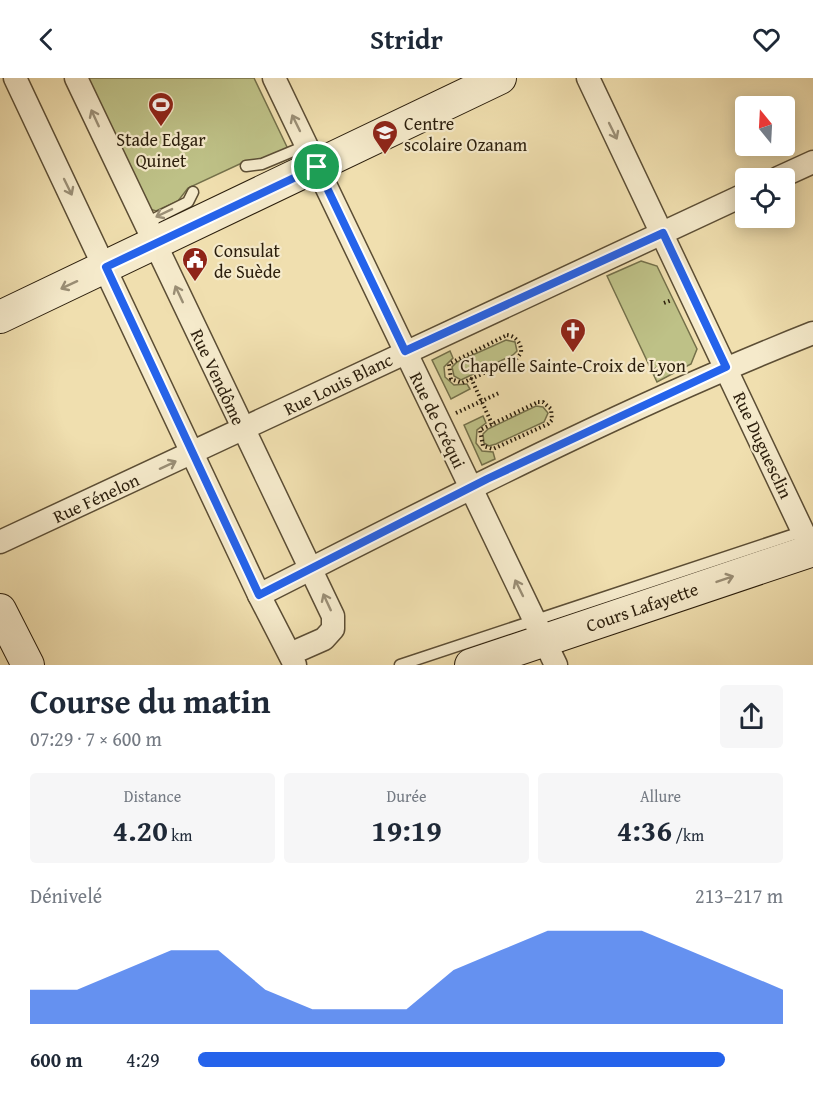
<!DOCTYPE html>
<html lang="fr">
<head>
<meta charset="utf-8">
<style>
	body { margin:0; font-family:"Gentium Book Plus",serif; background:#f6f6f7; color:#1f2937; height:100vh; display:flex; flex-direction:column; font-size:22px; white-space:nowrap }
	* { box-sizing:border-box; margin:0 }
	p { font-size:20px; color:#747a83 }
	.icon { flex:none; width:33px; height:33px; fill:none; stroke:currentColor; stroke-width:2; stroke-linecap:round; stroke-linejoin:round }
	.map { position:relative; height:587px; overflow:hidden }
	.sheet { display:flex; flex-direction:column; background:#fff; flex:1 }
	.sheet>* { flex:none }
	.needle { width:39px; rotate:342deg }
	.buttons { position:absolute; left:735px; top:18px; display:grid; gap:12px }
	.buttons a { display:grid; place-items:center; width:60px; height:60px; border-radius:6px; background:#fff; box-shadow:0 3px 15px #0003; font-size:30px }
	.pin { position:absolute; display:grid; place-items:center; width:51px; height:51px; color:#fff; margin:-26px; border:3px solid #fff; border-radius:50%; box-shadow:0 2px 6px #0007 }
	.round { display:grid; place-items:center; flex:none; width:63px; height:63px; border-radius:6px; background:#f6f6f7 }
	.overview { display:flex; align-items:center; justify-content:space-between; height:102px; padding:0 30px }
	h1 { font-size:33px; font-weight:600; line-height:45px }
	.stats { display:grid; grid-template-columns:repeat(3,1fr); gap:9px; height:102px; padding:6px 30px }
	.stats div { display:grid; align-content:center; border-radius:6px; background:#f6f6f7; text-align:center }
	.stats b { font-size:30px; font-weight:600 }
	.stats small { font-size:16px; font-weight:400 }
	.stats p { font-size:16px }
	.chart { height:168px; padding:12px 30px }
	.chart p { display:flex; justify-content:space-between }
	.chart svg { width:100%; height:108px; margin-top:6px; fill:#2563eb; opacity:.7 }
	ul { padding:0 30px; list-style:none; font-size:20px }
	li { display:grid; grid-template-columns:96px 72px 1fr; align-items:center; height:45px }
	li i { height:15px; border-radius:8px; background:#2563eb }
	header { display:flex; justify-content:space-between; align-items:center; height:78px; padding:0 30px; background:#fff; font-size:27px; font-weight:600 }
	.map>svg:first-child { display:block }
</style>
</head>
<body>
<header><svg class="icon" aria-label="back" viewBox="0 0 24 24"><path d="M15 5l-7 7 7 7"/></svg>Stridr<svg class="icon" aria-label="heart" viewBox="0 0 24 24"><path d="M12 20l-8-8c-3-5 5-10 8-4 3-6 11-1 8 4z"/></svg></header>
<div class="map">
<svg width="813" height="587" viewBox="0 0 813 587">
	<rect width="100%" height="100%" fill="#f0dfaf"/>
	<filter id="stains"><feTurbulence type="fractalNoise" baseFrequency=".00333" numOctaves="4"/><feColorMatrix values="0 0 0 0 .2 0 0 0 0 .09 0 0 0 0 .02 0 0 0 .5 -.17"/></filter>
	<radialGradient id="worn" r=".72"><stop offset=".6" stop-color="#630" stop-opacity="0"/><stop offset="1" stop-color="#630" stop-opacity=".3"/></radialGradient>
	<!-- green -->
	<g fill="#bec187" stroke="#74704a" stroke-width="1.5">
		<path d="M88 0H254L288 71 252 84H244L188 110 178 123 156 133 150 131Z"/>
		<path d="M641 183 657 188 697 271 691 286 657 304 607 198Z"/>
		<path d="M506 262 515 264 517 273 513 277 465 300 461 302 454 298 452 289 457 284Z"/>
		<path d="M450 273 453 280 444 289 445 299 454 307 467 306 470 311 451 321 432 282Z"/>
		<path d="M536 328 543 329 548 335 544 344 496 366 489 368 484 365 483 356 488 351Z"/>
		<path d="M483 338 486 345 477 352 476 365 482 373 493 374 495 381 482 387 464 347Z"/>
	</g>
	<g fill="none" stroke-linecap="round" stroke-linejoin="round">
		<defs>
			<g id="lane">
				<path d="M246 88 262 86 298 71 306 79"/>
				<path d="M153 151 154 141 188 124 193 114"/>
				<path d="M400 587 804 453"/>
			</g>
			<g id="street">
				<path d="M15 0 259 517 295 587"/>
				<path d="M76 0 333 538V551L324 561 290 576"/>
				<path d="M274 0 556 587"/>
				<path d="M588 0 813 475"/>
				<path d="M778 100 813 84"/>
				<path d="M0 464 746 116"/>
				<path d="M259 517C441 425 623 330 813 255"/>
			</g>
			<g id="secondary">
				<path d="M0 239 500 0"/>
				<path d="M0 532 28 587"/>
				<path d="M471 587 813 472"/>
			</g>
		</defs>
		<!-- lane casing -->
		<use href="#lane" stroke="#5c4e35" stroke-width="13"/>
		<!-- street casing -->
		<use href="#street" stroke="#5c4e35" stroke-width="25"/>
		<!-- secondary casing -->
		<use href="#secondary" stroke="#2b1e0c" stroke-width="34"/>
		<!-- path -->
		<g stroke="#2b1e0c" stroke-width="4" stroke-dasharray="1.5 3" stroke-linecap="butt">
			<path d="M664 225 672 222"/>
			<path d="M507 257C516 258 522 266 521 275L517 280 462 305 451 301 449 286Z"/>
			<path d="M650 282 658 299"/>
			<path d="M471 300 492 346"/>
			<path d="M538 324H543L551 331 552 342 548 346 493 371 483 368 480 352Z"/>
			<path d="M456 335 499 315"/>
		</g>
		<!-- lane -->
		<use href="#lane" stroke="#f5eacb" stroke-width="10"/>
		<!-- street -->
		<use href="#street" stroke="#f5eacb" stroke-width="22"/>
		<!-- secondary -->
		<use href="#secondary" stroke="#f5eacb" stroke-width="32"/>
	</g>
	<!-- one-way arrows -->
	<defs><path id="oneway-shaft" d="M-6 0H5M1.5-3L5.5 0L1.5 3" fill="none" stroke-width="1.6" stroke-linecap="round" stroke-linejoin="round" transform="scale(1.5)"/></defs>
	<g stroke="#9a8e75">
		<use href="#oneway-shaft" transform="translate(95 40) rotate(-115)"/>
		<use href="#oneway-shaft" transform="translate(296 45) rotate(-116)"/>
		<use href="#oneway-shaft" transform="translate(613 53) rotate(64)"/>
		<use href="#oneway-shaft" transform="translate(68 109) rotate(64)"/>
		<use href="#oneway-shaft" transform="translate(164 135) rotate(154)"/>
		<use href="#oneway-shaft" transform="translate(69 207) rotate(155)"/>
		<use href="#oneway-shaft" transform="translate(179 216) rotate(-115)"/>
		<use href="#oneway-shaft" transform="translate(168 387) rotate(-25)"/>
		<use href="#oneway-shaft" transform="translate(725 501) rotate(-19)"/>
		<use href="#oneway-shaft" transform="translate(519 510) rotate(-116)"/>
		<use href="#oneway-shaft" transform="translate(327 524) rotate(-115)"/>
	</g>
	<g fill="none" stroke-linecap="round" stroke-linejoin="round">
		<defs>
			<path id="route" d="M317 89 405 273 663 155 726 289 487 401 259 517 106 189Z"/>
		</defs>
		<!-- route casing -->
		<use href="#route" stroke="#fff" stroke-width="12"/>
		<!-- route -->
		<use href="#route" stroke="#2563eb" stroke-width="8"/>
	</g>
	<!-- icons -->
	<defs>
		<symbol id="stadium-pin" viewBox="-11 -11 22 30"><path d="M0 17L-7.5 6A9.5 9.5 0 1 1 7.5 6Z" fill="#8f2418" stroke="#f5eacb"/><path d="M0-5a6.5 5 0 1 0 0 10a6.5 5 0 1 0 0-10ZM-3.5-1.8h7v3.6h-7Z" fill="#fff"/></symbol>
		<symbol id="school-pin" viewBox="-11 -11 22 30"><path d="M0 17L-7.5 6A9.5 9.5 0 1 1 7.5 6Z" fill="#8f2418" stroke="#f5eacb"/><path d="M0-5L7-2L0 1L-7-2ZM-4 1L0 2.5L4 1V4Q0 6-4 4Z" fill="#fff"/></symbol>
		<symbol id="civic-pin" viewBox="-11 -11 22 30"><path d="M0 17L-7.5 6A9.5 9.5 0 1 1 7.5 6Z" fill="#8f2418" stroke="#f5eacb"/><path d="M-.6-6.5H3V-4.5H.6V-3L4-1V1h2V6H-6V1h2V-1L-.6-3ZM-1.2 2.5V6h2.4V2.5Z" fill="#fff"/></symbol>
		<symbol id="church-pin" viewBox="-11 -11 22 30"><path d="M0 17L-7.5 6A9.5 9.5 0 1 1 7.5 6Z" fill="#8f2418" stroke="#f5eacb"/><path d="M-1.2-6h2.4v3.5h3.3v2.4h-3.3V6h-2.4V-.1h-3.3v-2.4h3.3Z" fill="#fff"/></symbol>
	</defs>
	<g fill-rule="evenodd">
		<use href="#stadium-pin" x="146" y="12" width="30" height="40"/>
		<use href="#school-pin" x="370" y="40" width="30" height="40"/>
		<use href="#civic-pin" x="180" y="167" width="30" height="40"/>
		<use href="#church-pin" x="558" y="238" width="30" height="40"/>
	</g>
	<g text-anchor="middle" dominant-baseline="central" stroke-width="4.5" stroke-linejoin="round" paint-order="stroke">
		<!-- poi labels -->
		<g font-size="18" fill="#2b1e0c" stroke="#f5eacb" text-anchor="start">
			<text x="404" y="45">Centre<tspan x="404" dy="21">scolaire Ozanam</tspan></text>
			<text x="161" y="61" text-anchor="middle">Stade Edgar<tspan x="161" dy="21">Quinet</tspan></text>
			<text x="214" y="172">Consulat<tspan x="214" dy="21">de Suède</tspan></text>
			<text x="573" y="287" text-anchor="middle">Chapelle Sainte-Croix de Lyon</text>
		</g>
		<!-- street labels -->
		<g font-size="18" fill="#2b1e0c" stroke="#f5eacb">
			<text transform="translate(218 299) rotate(65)">Rue Vendôme</text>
			<text transform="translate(338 306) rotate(-26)">Rue Louis Blanc</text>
			<text transform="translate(438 342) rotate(64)">Rue de Créqui</text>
			<text transform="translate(763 367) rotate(65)">Rue Duguesclin</text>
			<text transform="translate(96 420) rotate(-25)">Rue Fénelon</text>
			<text transform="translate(642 529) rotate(-19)">Cours Lafayette</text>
		</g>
	</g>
	<rect width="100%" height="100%" filter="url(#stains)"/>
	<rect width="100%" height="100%" fill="url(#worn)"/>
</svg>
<div class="buttons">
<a><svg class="needle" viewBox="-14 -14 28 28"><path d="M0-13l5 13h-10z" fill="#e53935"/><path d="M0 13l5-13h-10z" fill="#747a83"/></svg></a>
<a><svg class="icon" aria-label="locate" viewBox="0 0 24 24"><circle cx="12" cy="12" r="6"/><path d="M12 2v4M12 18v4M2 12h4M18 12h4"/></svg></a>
</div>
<div class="pin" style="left:317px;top:89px;background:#1e9e55"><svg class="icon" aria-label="arrive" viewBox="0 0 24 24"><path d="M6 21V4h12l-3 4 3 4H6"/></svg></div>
</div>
<section class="sheet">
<div class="overview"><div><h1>Course du matin</h1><p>07:29 · 7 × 600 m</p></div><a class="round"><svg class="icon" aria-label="share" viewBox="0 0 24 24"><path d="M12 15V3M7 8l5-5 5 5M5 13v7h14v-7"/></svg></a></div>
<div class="stats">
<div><p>Distance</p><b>4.20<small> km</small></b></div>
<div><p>Durée</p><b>19:19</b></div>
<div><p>Allure</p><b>4:36<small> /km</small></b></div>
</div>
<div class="chart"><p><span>Dénivelé</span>213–217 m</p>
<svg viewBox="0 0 160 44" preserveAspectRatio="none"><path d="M0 44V30L10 30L20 22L30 14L40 14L50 30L60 38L70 38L80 38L90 22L100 14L110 6L120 6L130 6L140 14L150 22L160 30V44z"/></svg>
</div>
<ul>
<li><b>600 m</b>4:29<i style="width:90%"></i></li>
</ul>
</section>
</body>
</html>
